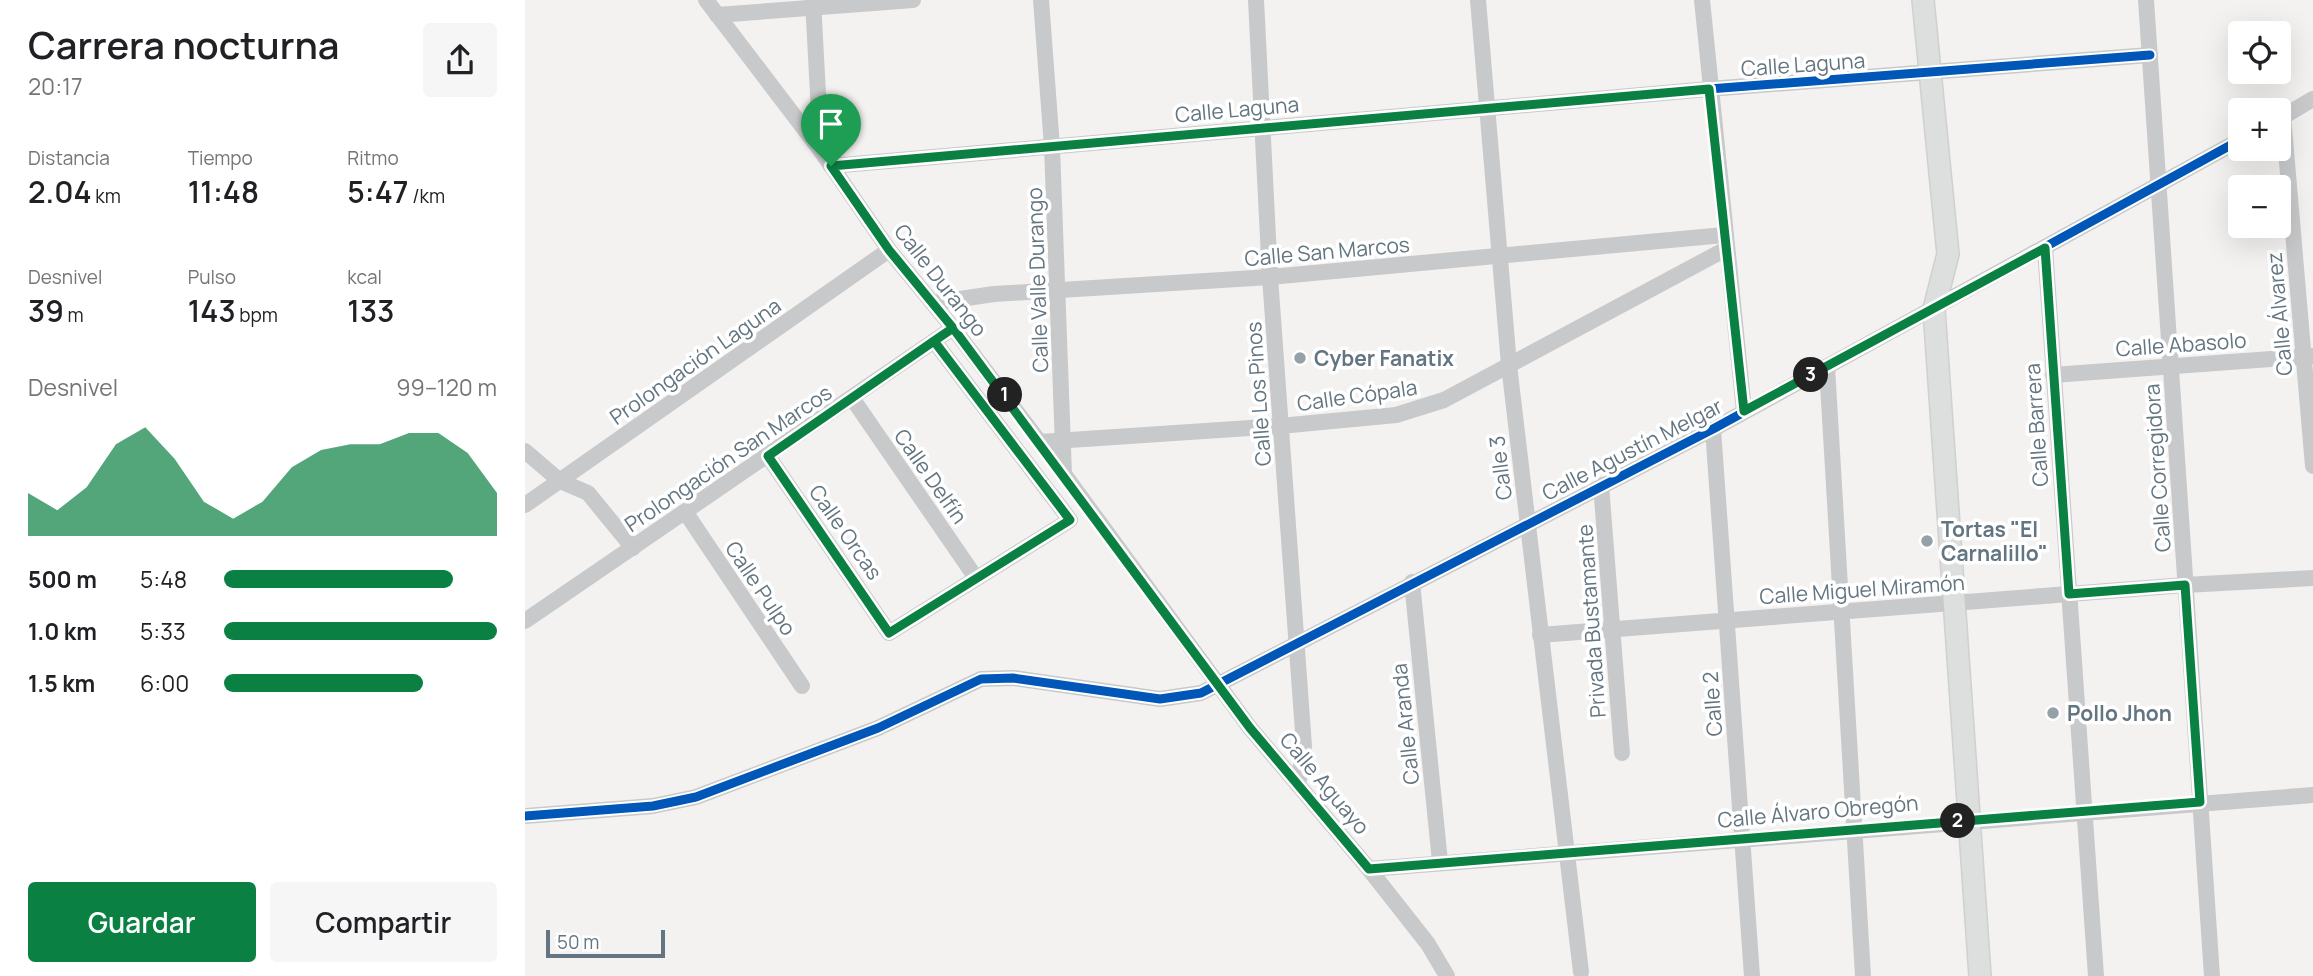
<!DOCTYPE html>
<html lang="es">
<head>
<meta charset="utf-8">
<style>
	body { margin:0; font-family:Manrope,sans-serif; background:#f6f6f6; color:#202124; height:100vh; display:flex; flex-direction:column; font-size:26px; white-space:nowrap }
	* { box-sizing:border-box; margin:0 }
	p { font-size:23px; color:#757577 }
	.icon { flex:none; width:38px; height:38px; fill:none; stroke:currentColor; stroke-width:2; stroke-linecap:round; stroke-linejoin:round }
	.map { position:relative; flex:1; overflow:hidden }
	.panel { display:flex; flex-direction:column; background:#fff; width:525px }
	.panel>* { flex:none }
	.fabs { position:absolute; left:1703px; top:21px; display:grid; gap:14px }
	.fabs a { display:grid; place-items:center; width:63px; height:63px; border-radius:7px; background:#fff; box-shadow:0 7px 28px #0002; font-size:35px }
	.scale { position:absolute; left:21px; bottom:18px; width:119px; box-sizing:border-box; padding-left:7px; border:4px solid #637580; border-top:0; font-size:19px; line-height:24px; white-space:nowrap; color:#637580; -webkit-text-stroke:5px #fff; paint-order:stroke }
	.pin { position:absolute; display:grid; place-items:center; width:60px; height:60px; color:#fff; margin:-72px -30px; border-radius:50% 50% 50% 0; rotate:-45deg; box-shadow:0 0 7px #0007 }
	.pin .icon { rotate:45deg }
	.km { position:absolute; width:35px; height:35px; margin:-18px; border-radius:50%; background:#222; color:#fff; font-size:19px; line-height:35px; text-align:center }
	.round { display:grid; place-items:center; flex:none; width:74px; height:74px; border-radius:7px; background:#f6f6f6 }
	.headline { display:flex; align-items:center; justify-content:space-between; height:119px; padding:0 28px }
	h1 { font-size:38px; font-weight:600; line-height:52px }
	.stats { display:grid; grid-template-columns:repeat(3,1fr); gap:10px; height:119px; padding:7px 28px }
	.stats div { display:grid; align-content:center }
	.stats b { font-size:30px; font-weight:600 }
	.stats small { font-size:19px; font-weight:400 }
	.stats p { font-size:19px }
	.chart { height:196px; padding:14px 28px }
	.chart p { display:flex; justify-content:space-between }
	.chart svg { width:100%; height:126px; margin-top:7px; fill:#0b8043; opacity:.7 }
	.button { display:flex; gap:14px; margin-top:auto; padding:14px 28px }
	.button a { flex:1; height:80px; border-radius:7px; background:#0b8043; color:#fff; font-size:28px; font-weight:600; line-height:80px; text-align:center }
	.button a+a { background:#f6f6f6; color:#202124 }
	ul { padding:0 28px; list-style:none; font-size:23px }
	li { display:grid; grid-template-columns:112px 84px 1fr; align-items:center; height:52px }
	li i { height:18px; border-radius:9px; background:#0b8043 }
	main { display:flex; flex:1; min-height:0 }
	.map>svg:first-child { display:block }
</style>
</head>
<body>
<main>
<section class="panel">
<div class="headline"><div><h1>Carrera nocturna</h1><p>20:17</p></div><a class="round"><svg class="icon" aria-label="share" viewBox="0 0 24 24"><path d="M12 15V3M7 8l5-5 5 5M5 13v7h14v-7"/></svg></a></div>
<div class="stats">
<div><p>Distancia</p><b>2.04<small> km</small></b></div>
<div><p>Tiempo</p><b>11:48</b></div>
<div><p>Ritmo</p><b>5:47<small> /km</small></b></div>
</div>
<div class="stats">
<div><p>Desnivel</p><b>39<small> m</small></b></div>
<div><p>Pulso</p><b>143<small> bpm</small></b></div>
<div><p>kcal</p><b>133</b></div>
</div>
<div class="chart"><p><span>Desnivel</span>99–120 m</p>
<svg viewBox="0 0 160 44" preserveAspectRatio="none"><path d="M0 44V29L10 35L20 27L30 12L40 6L50 17L60 32L70 38L80 32L90 20L100 14L110 12L120 12L130 8L140 8L150 15L160 29V44z"/></svg>
</div>
<ul>
<li><b>500 m</b>5:48<i style="width:84%"></i></li>
<li><b>1.0 km</b>5:33<i style="width:100%"></i></li>
<li><b>1.5 km</b>6:00<i style="width:73%"></i></li>
</ul>
<div class="button"><a>Guardar</a><a>Compartir</a></div>
</section>
<div class="map">
<svg width="1788" height="976" viewBox="0 0 1788 976">
	<rect width="100%" height="100%" fill="#f3f2f0"/>
	<g fill="none" stroke-linecap="round" stroke-linejoin="round">
		<defs>
			<path id="secondary" d="M1398 0 1423 254 1409 309 1455 976"/>
		</defs>
		<!-- secondary casing -->
		<use href="#secondary" stroke="#cfd0d0" stroke-width="24"/>
		<!-- street -->
		<g stroke="#c8c9ca" stroke-width="16">
			<path d="M181 0 296 151 364 250 428 328 539 474 725 728 844 869 903 944 922 976"/>
			<path d="M288 0 296 151"/>
			<path d="M516 0 527 147 539 474"/>
			<path d="M731 0 745 277 779 746 773 785"/>
			<path d="M953 0 984 365 1056 972"/>
			<path d="M1177 0 1219 411"/>
			<path d="M1621 0 1687 976"/>
			<path d="M192 15 388 0"/>
			<path d="M1758 116 1788 466"/>
			<path d="M1754 119 1788 99"/>
			<path d="M306 166 1184 89 1625 55"/>
			<path d="M1520 248 1571 976"/>
			<path d="M408 303 469 294 745 277 1199 235"/>
			<path d="M1302 367 1338 976"/>
			<path d="M1528 375 1787 356"/>
			<path d="M327 398 451 578"/>
			<path d="M1188 429 1227 976"/>
			<path d="M515 442 755 426 871 415 919 400 1201 249"/>
			<path d="M0 451 35 481 63 493 108 548"/>
			<path d="M243 456 364 633 545 520 409 341"/>
			<path d="M1076 485 1097 753"/>
			<path d="M0 505 364 250"/>
			<path d="M161 513 277 686"/>
			<path d="M887 582 915 862"/>
			<path d="M0 621 428 328"/>
			<path d="M1015 635 1660 585 1788 578"/>
			<path d="M0 816 128 806 171 797 353 728 456 679 488 678 635 699 676 693 1188 429 1715 140"/>
			<path d="M844 869 1788 795"/>
		</g>
		<!-- secondary -->
		<use href="#secondary" stroke="#dddede" stroke-width="21"/>
		<defs>
			<g id="cycleway">
				<path d="M306 166 1184 89 1625 55"/>
				<path d="M0 816 128 806 171 797 353 728 456 679 488 678 635 699 676 693 1188 429 1715 140"/>
			</g>
		</defs>
		<!-- cycleway casing -->
		<use href="#cycleway" stroke="#fff" stroke-width="13"/>
		<!-- cycleway -->
		<use href="#cycleway" stroke="#0057b8" stroke-width="9"/>
	</g>
	<g fill="none" stroke-linecap="round" stroke-linejoin="round">
		<defs>
			<path id="route" d="M306 166 364 250 428 328 409 341 243 456 364 633 545 520 409 341 428 328 725 728 844 869 1675 802 1660 585 1544 594 1520 248 1219 411 1184 89 306 166"/>
		</defs>
		<!-- route casing -->
		<use href="#route" stroke="#fff" stroke-width="14"/>
		<!-- route -->
		<use href="#route" stroke="#0b8043" stroke-width="9"/>
	</g>
	<!-- markers -->
	<g fill="#95a1a7" stroke="#fff" stroke-width="2.5">
		<circle cx="775" cy="358" r="7"/>
		<circle cx="1402" cy="541" r="7"/>
		<circle cx="1528" cy="713" r="7"/>
	</g>
	<g text-anchor="middle" dominant-baseline="central" stroke-width="7" stroke-linejoin="round" paint-order="stroke">
		<!-- street labels -->
		<g font-size="21" fill="#637580" stroke="#fff">
			<text transform="translate(1278 64) rotate(-4)">Calle Laguna</text>
			<text transform="translate(712 109) rotate(-5)">Calle Laguna</text>
			<text transform="translate(802 251) rotate(-5)">Calle San Marcos</text>
			<text transform="translate(416 280) rotate(52)">Calle Durango</text>
			<text transform="translate(512 280) rotate(-92)">Calle Valle Durango</text>
			<text transform="translate(1754 314) rotate(-95)">Calle Álvarez</text>
			<text transform="translate(1656 344) rotate(-4)">Calle Abasolo</text>
			<text transform="translate(170 361) rotate(-35)">Prolongación Laguna</text>
			<text transform="translate(733 394) rotate(-94)">Calle Los Pinos</text>
			<text transform="translate(832 395) rotate(-8)">Calle Cópala</text>
			<text transform="translate(1511 425) rotate(-94)">Calle Barrera</text>
			<text transform="translate(1107 449) rotate(-27)">Calle Agustín Melgar</text>
			<text transform="translate(203 458) rotate(-34)">Prolongación San Marcos</text>
			<text transform="translate(975 468) rotate(-97)">Calle 3</text>
			<text transform="translate(1632 468) rotate(-94)">Calle Corregidora</text>
			<text transform="translate(406 476) rotate(55)">Calle Delfín</text>
			<text transform="translate(321 532) rotate(55)">Calle Orcas</text>
			<text transform="translate(236 588) rotate(56)">Calle Pulpo</text>
			<text transform="translate(1337 589) rotate(-4)">Calle Miguel Miramón</text>
			<text transform="translate(1066 621) rotate(-94)">Privada Bustamante</text>
			<text transform="translate(1187 704) rotate(-94)">Calle 2</text>
			<text transform="translate(880 724) rotate(-96)">Calle Aranda</text>
			<text transform="translate(800 783) rotate(50)">Calle Aguayo</text>
			<text transform="translate(1293 811) rotate(-5)">Calle Álvaro Obregón</text>
		</g>
		<!-- poi labels -->
		<g font-size="21" font-weight="bold" fill="#637580" stroke="#fff" text-anchor="start">
			<text x="789" y="358">Cyber Fanatix</text>
			<text x="1416" y="529">Tortas "El<tspan x="1416" dy="24">Carnalillo"</tspan></text>
			<text x="1542" y="713">Pollo Jhon</text>
		</g>
	</g>
</svg>
<div class="fabs">
<a><svg class="icon" aria-label="locate" viewBox="0 0 24 24"><circle cx="12" cy="12" r="6"/><path d="M12 2v4M12 18v4M2 12h4M18 12h4"/></svg></a>
<a>+</a>
<a>−</a>
</div>
<div class="scale">50 m</div>
<div class="pin" style="left:306px;top:166px;background:#1e9e55"><svg class="icon" aria-label="arrive" viewBox="0 0 24 24"><path d="M6 21V4h12l-3 4 3 4H6"/></svg></div>
<b class="km" style="left:480px;top:395px">1</b>
<b class="km" style="left:1433px;top:821px">2</b>
<b class="km" style="left:1286px;top:375px">3</b>
</div>
</main>
</body>
</html>
